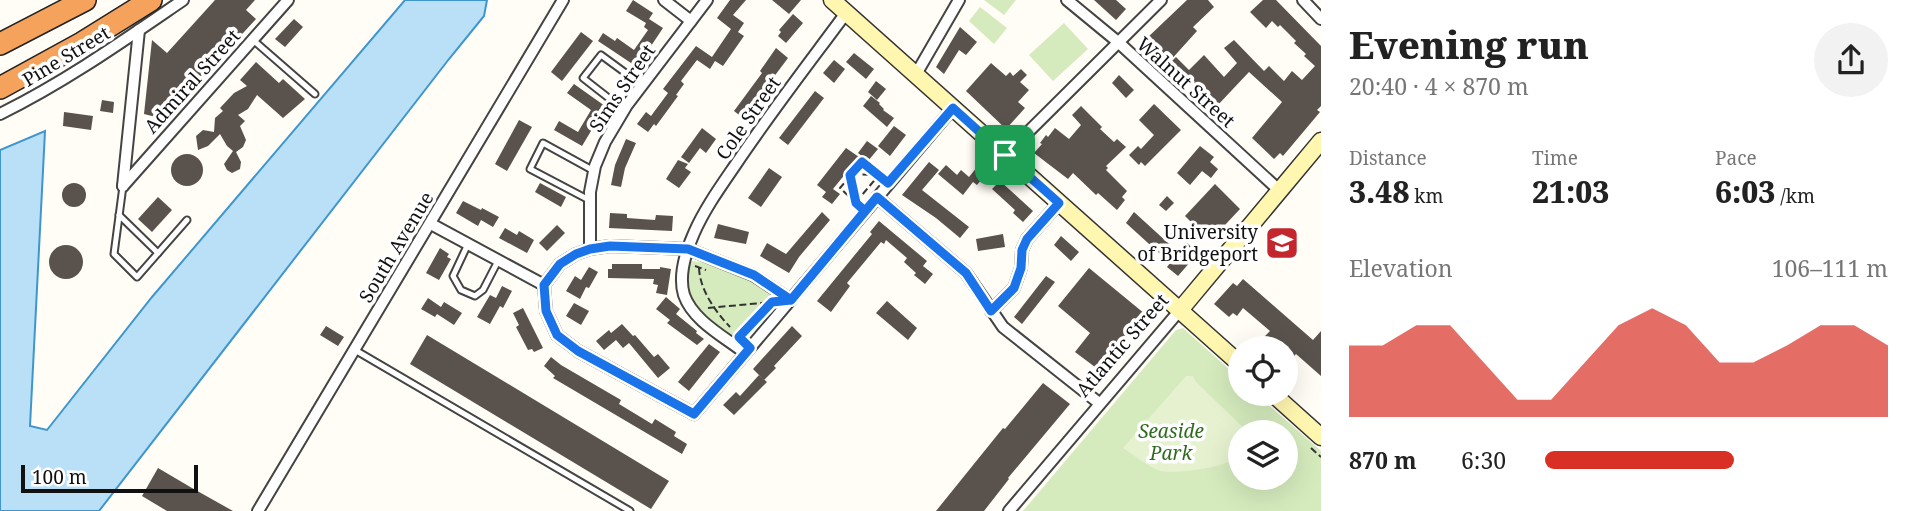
<!DOCTYPE html>
<html lang="en">
<head>
<meta charset="utf-8">
<style>
	body { margin:0; font-family:"Noto Serif",serif; background:#f2f2f2; color:#222; height:100vh; display:flex; flex-direction:column; font-size:26px; white-space:nowrap }
	* { box-sizing:border-box; margin:0 }
	p { font-size:23px; color:#767676 }
	.icon { flex:none; width:38px; height:38px; fill:none; stroke:currentColor; stroke-width:2; stroke-linecap:round; stroke-linejoin:round }
	.map { position:relative; flex:1; overflow:hidden }
	.sheet { display:flex; flex-direction:column; background:#fff; width:595px }
	.sheet>* { flex:none }
	.controls { position:absolute; left:1228px; top:336px; display:grid; gap:14px }
	.controls a { display:grid; place-items:center; width:70px; height:70px; border-radius:50%; background:#fff; box-shadow:0 7px 28px #0002; font-size:35px }
	.scale { position:absolute; left:21px; bottom:18px; width:177px; box-sizing:border-box; padding-left:7px; border:4px solid #111; border-top:0; font-size:19px; line-height:24px; white-space:nowrap; color:#111; -webkit-text-stroke:5px #fff; paint-order:stroke }
	.pin { position:absolute; display:grid; place-items:center; width:60px; height:60px; color:#fff; margin:-30px; border-radius:14px; box-shadow:0 4px 10px #0006 }
	.round { display:grid; place-items:center; flex:none; width:74px; height:74px; border-radius:37px; background:#f2f2f2 }
	.headline { display:flex; align-items:center; justify-content:space-between; height:119px; padding:0 28px }
	h1 { font-size:38px; font-weight:800; line-height:52px }
	.figures { display:grid; grid-template-columns:repeat(3,1fr); gap:10px; height:119px; padding:7px 28px }
	.figures div { display:grid; align-content:center }
	.figures b { font-size:30px; font-weight:800 }
	.figures small { font-size:19px; font-weight:400 }
	.figures p { font-size:19px }
	.chart { height:196px; padding:14px 28px }
	.chart p { display:flex; justify-content:space-between }
	.chart svg { width:100%; height:126px; margin-top:7px; fill:#d93025; opacity:.7 }
	ul { padding:0 28px; list-style:none; font-size:23px }
	li { display:grid; grid-template-columns:112px 84px 1fr; align-items:center; height:52px }
	li i { height:18px; border-radius:9px; background:#d93025 }
	main { display:flex; flex:1; min-height:0 }
	.map>svg:first-child { display:block }
</style>
</head>
<body>
<main>
<div class="map">
<svg width="1321" height="511" viewBox="0 0 1321 511">
	<rect width="100%" height="100%" fill="#fffdf5"/>
	<!-- green -->
	<g fill="#d5ebbd" fill-rule="evenodd">
		<path d="M984 0H1016L1004 15Z"/>
		<path d="M980 7 1007 28 994 44 969 21Z"/>
		<path d="M1064 23 1088 49 1053 81 1029 55Z"/>
		<path d="M692 261C721 264 754 280 777 298V304L743 343H738C716 324 669 295 692 261Z"/>
		<path d="M1183 328 1241 380V394H1256L1321 451V511H1023L1176 330ZM1241 432H1286V478H1241Z"/>
	</g>
	<!-- pitch -->
	<path fill="#e6f2cf" d="M1186 376H1193L1196 382 1248 432H1241C1241 441 1242 451 1235 458 1224 468 1175 474 1161 471 1148 467 1134 455 1123 448Z"/>
	<!-- water -->
	<path fill="#b9e0f7" stroke="#3f96cf" stroke-width="2" d="M405 0H487L484 16 449 59 99 511H0V150L45 131 30 426 47 430 152 297Z"/>
	<!-- building -->
	<g fill="#5a524d">
		<path d="M215 0H255L246 10 256 19 164 119 144 114 152 40 167 53Z"/>
		<path d="M633 0 653 13 649 19 663 28 637 67 598 41 603 33 615 41 617 38 634 50 648 30 644 27 646 23 626 11Z"/>
		<path d="M730 0H746L733 15 744 23 738 32 744 36 723 66 715 61 710 69 697 60 681 81 684 84 676 95 678 96 656 126 654 124 648 132 637 124 646 112 651 116 668 93 663 89 696 46 712 57 731 29 717 18Z"/>
		<path d="M772 0H801L789 14Z"/>
		<path d="M1094 0H1116L1126 9 1116 20Z"/>
		<path d="M1187 0H1208L1214 7 1193 27 1197 31 1169 62 1146 39Z"/>
		<path d="M1263 0H1276L1321 46V106L1317 110 1320 112 1283 156 1280 153 1274 159 1252 138 1282 102 1249 72 1216 107 1168 65 1176 57 1189 70 1204 55 1224 77 1237 63 1224 48 1234 40 1264 71 1269 66 1284 81 1292 71 1302 80 1315 66 1304 56 1306 54 1294 43 1296 41 1280 25 1278 27 1272 21 1266 28 1250 12Z"/>
		<path d="M793 14 803 23 786 43 778 36 781 32 779 30Z"/>
		<path d="M294 19 303 27 285 47 275 39Z"/>
		<path d="M960 27 977 42 966 55 959 50 944 74 936 67Z"/>
		<path d="M581 32 593 41 562 81 551 72Z"/>
		<path d="M776 48 788 58 743 118 734 111 762 73 760 71Z"/>
		<path d="M854 53 874 69 866 79 846 62Z"/>
		<path d="M834 60 845 69 834 83 823 73Z"/>
		<path d="M256 62 279 83 283 79 305 99 283 118 257 95 248 109 238 115 245 121 240 126 246 140 243 147 236 152 241 162 240 169 232 173 227 170 224 164 233 151 227 146 220 134 208 146 198 150 196 136 203 130 214 132 215 118 223 111 220 108 234 93 247 86 240 80Z"/>
		<path d="M991 63 1006 76 1010 72 1013 76 1021 69 1027 75 1020 82 1029 90 1018 102 1025 108 1006 129 966 91Z"/>
		<path d="M1119 75 1134 90 1126 98 1112 83Z"/>
		<path d="M876 81 886 89 877 100 868 92Z"/>
		<path d="M574 84 605 106 592 125 594 126 582 146 554 130 559 121 578 132 591 110 567 93Z"/>
		<path d="M815 91 824 98 788 145 779 138Z"/>
		<path d="M871 96 880 103 879 104 884 109 883 110 894 118 887 127 863 106Z"/>
		<path d="M102 100 114 102 113 113 100 111Z"/>
		<path d="M1154 104 1181 130 1145 166 1141 162 1139 165 1129 155 1138 146 1141 149 1154 135 1139 120Z"/>
		<path d="M1081 106 1102 127 1100 129 1114 142 1117 139 1126 147 1106 166 1108 168 1106 170 1127 191 1122 197 1125 200 1117 210 1098 193 1096 195 1073 173 1068 179 1034 153 1042 144 1040 143 1046 135 1048 137 1055 128 1069 139 1081 125 1072 115Z"/>
		<path d="M64 112 93 116 91 130 63 126Z"/>
		<path d="M519 120 532 127 507 171 495 164Z"/>
		<path d="M894 126 906 135 890 156 878 146Z"/>
		<path d="M702 128 716 139 706 153 700 148 689 163 681 157Z"/>
		<path d="M626 139 636 143 625 168 621 187 611 185 615 165Z"/>
		<path d="M867 141 878 149 868 161 858 153Z"/>
		<path d="M1200 146 1214 157 1210 162 1218 169 1211 178 1202 171 1190 185 1177 173Z"/>
		<path d="M846 148 859 157 833 189 840 194 832 204 822 197 826 192 817 185Z"/>
		<circle cx="187" cy="170" r="16"/>
		<path d="M678 160 688 164 685 168 691 172 679 188 666 179Z"/>
		<path d="M929 162 939 170 922 190 969 227 960 238 936 218 902 195Z"/>
		<path d="M946 165 957 175 961 170 969 177 977 167 986 174 977 185 973 182 963 195 938 174Z"/>
		<path d="M769 168 782 177 761 207 748 198Z"/>
		<path d="M1000 181 1033 211 1023 222 1013 213 1015 210 992 189Z"/>
		<path d="M540 183 566 197 561 207 535 192Z"/>
		<circle cx="74" cy="195" r="12"/>
		<path d="M1215 184 1240 209 1210 241 1185 216Z"/>
		<path d="M1167 196 1174 203 1166 211 1159 205Z"/>
		<path d="M158 197 172 210 152 232 138 219Z"/>
		<path d="M463 201 481 210 482 208 499 217 493 227 481 220 478 226 456 213Z"/>
		<path d="M822 212 830 220 799 257 789 273 760 256 767 243 786 254Z"/>
		<path d="M1134 212 1179 253 1187 243 1198 253 1178 276 1167 267 1170 263 1126 223Z"/>
		<path d="M610 213 627 214V218L655 220 656 215 673 216 672 231 609 228Z"/>
		<path d="M879 221 927 261 923 266 933 274 925 284 914 275 916 273 904 262 907 258 886 240 884 244 881 242 847 283 850 286 831 312 817 301 872 234 870 232Z"/>
		<path d="M718 224 749 232 746 244 714 238Z"/>
		<path d="M557 225 565 233 547 251 539 243Z"/>
		<path d="M505 228 517 235 519 231 534 240 527 253 499 238Z"/>
		<path d="M1003 234 1005 247 978 251 976 239Z"/>
		<path d="M1061 236 1079 252 1071 261 1054 245Z"/>
		<circle cx="66" cy="262" r="17"/>
		<path d="M440 248 449 254 447 257 451 259 439 280 426 273Z"/>
		<path d="M612 264H642V269H660V267L671 269 667 295 656 293 658 285 653 284 654 279 608 278V269H612Z"/>
		<path d="M589 267 598 272 589 288 586 287 580 299 566 291 575 276 581 280Z"/>
		<path d="M1089 268 1145 314 1099 370 1075 352 1090 333 1058 306Z"/>
		<path d="M1046 276 1055 282 1022 324 1014 317Z"/>
		<path d="M1243 279 1313 340 1321 331V376L1296 354 1286 365V348H1268L1260 341 1270 331 1243 308 1237 316 1233 313 1229 317 1214 304 1233 283 1237 286Z"/>
		<path d="M502 286 512 291 503 308 500 306 490 324 477 317 490 295 496 298Z"/>
		<path d="M666 297 680 309 676 314 697 331 696 333 704 339 697 345 667 323 670 320 656 309Z"/>
		<path d="M428 298 441 307 438 312 444 302 462 313 454 325 437 314 435 317 421 309Z"/>
		<path d="M887 301 917 328 908 340 876 313Z"/>
		<path d="M574 303 589 311 581 325 566 316Z"/>
		<path d="M523 308 543 348 534 352 532 349 528 350 516 327 519 325 513 313Z"/>
		<path d="M622 324 633 336 635 335 654 357 658 354 670 368 658 378 629 343 623 348 616 340 604 350 596 341 609 330 611 333Z"/>
		<path d="M326 326 344 337 338 346 320 335Z"/>
		<path d="M792 326 802 336 774 366 776 368 764 380 753 369Z"/>
		<path d="M427 335 669 481 651 509 410 364Z"/>
		<path d="M709 344 720 352 689 391 678 382Z"/>
		<path d="M551 357 561 365 621 400 619 404 652 424 655 419 676 432 674 436 687 444 682 454 553 378 555 376 544 366Z"/>
		<path d="M759 375 767 382 734 415 723 405 736 392 740 396Z"/>
		<path d="M1043 383 1070 404 1008 478 1009 479 984 511H936L1003 428 1005 429Z"/>
		<path d="M158 468 192 488 233 511H167L142 496Z"/>
	</g>
	<g fill="none" stroke-linecap="round" stroke-linejoin="round">
		<defs>
			<g id="lane">
				<path d="M253 40 315 94"/>
				<path d="M624 110 583 78 601 55 642 85"/>
				<path d="M123 186 114 254 137 277 187 220"/>
				<path d="M589 200 530 169 543 143 594 171"/>
				<path d="M119 215 158 253"/>
				<path d="M468 244 453 276 461 290 475 296 483 290 498 261"/>
				<path d="M355 350 630 511"/>
			</g>
			<g id="street">
				<path d="M664 0 691 21"/>
				<path d="M1067 0 1118 42 1280 191"/>
				<path d="M1303 0 1321 19"/>
				<path d="M915 76 959 0"/>
				<path d="M0 114C65 82 123 41 183 0"/>
				<path d="M1005 155 1161 0"/>
				<path d="M123 186 288 0"/>
				<path d="M123 186 139 30"/>
				<path d="M877 197 966 273 1003 327 1099 403"/>
				<path d="M431 224 544 285"/>
				<path d="M590 249V192L595 166 605 142 627 105 707 0"/>
				<path d="M544 285 546 311 557 335 578 351 694 414 953 108"/>
				<path d="M544 285 560 264 576 254 590 249 610 246 688 249 753 275 791 300"/>
				<path d="M991 311 1014 288 1021 268 1022 250 1027 239 1059 203"/>
				<path d="M745 353C725 337 693 321 684 295 678 275 686 251 694 233 705 208 721 186 736 164 771 112 809 63 846 13"/>
				<path d="M258 511 563 0"/>
				<path d="M1009 511 1180 310"/>
			</g>
			<g id="secondary">
				<path d="M832 0 1241 365"/>
				<path d="M1180 310 1321 141"/>
				<path d="M1273 394 1321 437"/>
			</g>
			<g id="highway">
				<path d="M0 44 85 0"/>
				<path d="M0 88 82 43 151 0"/>
			</g>
		</defs>
		<!-- lane casing -->
		<use href="#lane" stroke="#444" stroke-width="9"/>
		<!-- street casing -->
		<use href="#street" stroke="#444" stroke-width="14"/>
		<!-- secondary casing -->
		<use href="#secondary" stroke="#333" stroke-width="19"/>
		<!-- highway casing -->
		<use href="#highway" stroke="#222" stroke-width="24"/>
		<!-- path -->
		<g stroke="#333" stroke-width="2" stroke-dasharray="7 3.5" stroke-linecap="butt">
			<path d="M852 174 878 175"/>
			<path d="M851 176 855 202"/>
			<path d="M856 202 879 175"/>
			<path d="M856 203 840 188 862 162H864L880 177"/>
			<path d="M695 266 706 270"/>
			<path d="M699 268C700 290 715 311 730 327"/>
			<path d="M708 308 772 302"/>
			<path d="M741 335 772 302 771 301"/>
			<path d="M1311 448 1321 457"/>
		</g>
		<!-- lane -->
		<use href="#lane" stroke="#fff" stroke-width="5"/>
		<!-- street -->
		<use href="#street" stroke="#fff" stroke-width="10"/>
		<!-- secondary -->
		<use href="#secondary" stroke="#fff6b0" stroke-width="16"/>
		<!-- highway -->
		<use href="#highway" stroke="#f5a25d" stroke-width="21"/>
	</g>
	<g fill="none" stroke-linecap="round" stroke-linejoin="round">
		<defs>
			<path id="route" d="M1005 155 953 108 888 183 862 162 850 175 856 203 865 211 791 300 754 275 688 249 610 246 590 249 576 254 560 264 544 285 546 311 557 335 578 351 694 414 750 348 739 337 772 302 791 300 877 197 966 273 991 311 1014 288 1021 268 1022 250 1027 239 1059 203 1005 155"/>
		</defs>
		<!-- route casing -->
		<use href="#route" stroke="#fff" stroke-width="14"/>
		<!-- route -->
		<use href="#route" stroke="#1a73e8" stroke-width="9"/>
	</g>
	<!-- icons -->
	<defs>
		<symbol id="university-square" viewBox="-11 -11 22 22"><rect x="-9" y="-9" width="18" height="18" rx="4" fill="#c4262e" stroke="#fff"/><path d="M0-5L7-2L0 1L-7-2ZM-4 1L0 2.5L4 1V4Q0 6-4 4Z" fill="#fff"/></symbol>
	</defs>
	<g fill-rule="evenodd">
		<use href="#university-square" x="1263" y="224" width="38" height="38"/>
	</g>
	<g text-anchor="middle" dominant-baseline="central" stroke-width="7" stroke-linejoin="round" paint-order="stroke">
		<!-- street labels -->
		<g font-size="19" fill="#111" stroke="#fff">
			<text transform="translate(66 56) rotate(-31)">Pine Street</text>
			<text transform="translate(192 81) rotate(-48)">Admiral Street</text>
			<text transform="translate(1186 82) rotate(42)">Walnut Street</text>
			<text transform="translate(622 88) rotate(-56)">Sims Street</text>
			<text transform="translate(748 118) rotate(-55)">Cole Street</text>
			<text transform="translate(396 247) rotate(-59)">South Avenue</text>
			<text transform="translate(1122 345) rotate(-49)">Atlantic Street</text>
		</g>
		<!-- poi labels -->
		<g font-size="19" fill="#111" stroke="#fff" text-anchor="end">
			<text x="1258" y="232">University<tspan x="1258" dy="22">of Bridgeport</tspan></text>
		</g>
		<!-- park labels -->
		<g font-size="19" font-style="italic" fill="#2f6b1f" stroke="#fff">
			<text x="1171" y="431">Seaside<tspan x="1171" dy="22">Park</tspan></text>
		</g>
	</g>
</svg>
<div class="controls">
<a><svg class="icon" aria-label="locate" viewBox="0 0 24 24"><circle cx="12" cy="12" r="6"/><path d="M12 2v4M12 18v4M2 12h4M18 12h4"/></svg></a>
<a><svg class="icon" aria-label="layers" viewBox="0 0 24 24"><path d="M12 4l9 5-9 5-9-5zM3 14l9 5 9-5"/></svg></a>
</div>
<div class="scale">100 m</div>
<div class="pin" style="left:1005px;top:155px;background:#1e9e55"><svg class="icon" aria-label="arrive" viewBox="0 0 24 24"><path d="M6 21V4h12l-3 4 3 4H6"/></svg></div>
</div>
<section class="sheet">
<div class="headline"><div><h1>Evening run</h1><p>20:40 · 4 × 870 m</p></div><a class="round"><svg class="icon" aria-label="share" viewBox="0 0 24 24"><path d="M12 15V3M7 8l5-5 5 5M5 13v7h14v-7"/></svg></a></div>
<div class="figures">
<div><p>Distance</p><b>3.48<small> km</small></b></div>
<div><p>Time</p><b>21:03</b></div>
<div><p>Pace</p><b>6:03<small> /km</small></b></div>
</div>
<div class="chart"><p><span>Elevation</span>106–111 m</p>
<svg viewBox="0 0 160 44" preserveAspectRatio="none"><path d="M0 44V19L10 19L20 12L30 12L40 25L50 38L60 38L70 25L80 12L90 6L100 12L110 25L120 25L130 19L140 12L150 12L160 19V44z"/></svg>
</div>
<ul>
<li><b>870 m</b>6:30<i style="width:55%"></i></li>
</ul>
</section>
</main>
</body>
</html>
